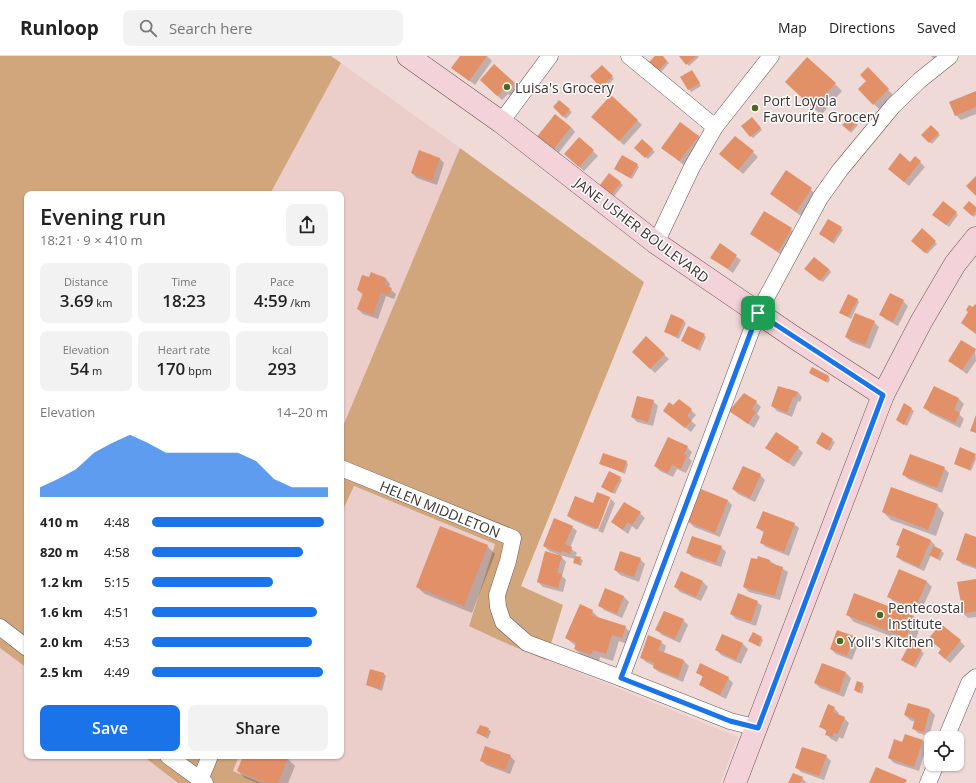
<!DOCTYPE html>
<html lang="en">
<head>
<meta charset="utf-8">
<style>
	body { margin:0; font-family:"Open Sans",sans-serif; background:#f2f2f2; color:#222; height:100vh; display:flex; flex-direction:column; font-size:15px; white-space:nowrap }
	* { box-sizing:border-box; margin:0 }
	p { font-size:13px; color:#767676 }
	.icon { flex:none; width:22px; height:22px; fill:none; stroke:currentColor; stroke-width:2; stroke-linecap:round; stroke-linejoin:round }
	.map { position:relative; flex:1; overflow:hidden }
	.sheet { position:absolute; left:24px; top:135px; width:320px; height:568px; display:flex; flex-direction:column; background:#fff; border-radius:8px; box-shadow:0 1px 3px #0004 }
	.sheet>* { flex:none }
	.buttons { position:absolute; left:924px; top:675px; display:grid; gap:8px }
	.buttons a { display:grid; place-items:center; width:40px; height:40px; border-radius:8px; background:#fff; box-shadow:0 1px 3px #0004; font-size:20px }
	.pin { position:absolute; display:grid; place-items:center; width:34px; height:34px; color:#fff; margin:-17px; border-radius:8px; box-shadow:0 2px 6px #0006 }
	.round { display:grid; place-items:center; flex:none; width:42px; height:42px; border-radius:8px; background:#f2f2f2 }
	.head { display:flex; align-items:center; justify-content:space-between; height:68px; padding:0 16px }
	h1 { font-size:22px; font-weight:600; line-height:30px }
	.stats { display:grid; grid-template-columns:repeat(3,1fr); gap:6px; height:68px; padding:4px 16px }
	.stats div { display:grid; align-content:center; border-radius:8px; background:#f2f2f2; text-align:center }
	.stats b { font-size:17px; font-weight:600 }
	.stats small { font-size:11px; font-weight:400 }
	.stats p { font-size:11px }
	.chart { height:112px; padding:8px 16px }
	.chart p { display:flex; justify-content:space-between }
	.chart svg { width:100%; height:72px; margin-top:4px; fill:#1a73e8; opacity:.7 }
	.action { display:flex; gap:8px; margin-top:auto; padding:8px 16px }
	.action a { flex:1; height:46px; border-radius:8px; background:#1a73e8; color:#fff; font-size:16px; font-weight:600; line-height:46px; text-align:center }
	.action a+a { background:#f2f2f2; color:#222 }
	ul { padding:0 16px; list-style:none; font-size:13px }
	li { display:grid; grid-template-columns:64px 48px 1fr; align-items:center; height:30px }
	li i { height:10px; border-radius:5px; background:#1a73e8 }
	header { display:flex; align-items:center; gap:24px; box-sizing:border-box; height:56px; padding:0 20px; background:#fff; border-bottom:1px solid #e0e0e0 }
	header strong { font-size:19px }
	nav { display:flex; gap:22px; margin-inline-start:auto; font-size:14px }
	.search { width:280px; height:36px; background:#f2f2f2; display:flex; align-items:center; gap:10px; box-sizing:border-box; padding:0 14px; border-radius:8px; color:#767676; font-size:15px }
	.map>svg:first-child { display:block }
</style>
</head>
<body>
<header>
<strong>Runloop</strong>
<div class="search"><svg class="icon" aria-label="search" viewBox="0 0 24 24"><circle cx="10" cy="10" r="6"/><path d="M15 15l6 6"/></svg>Search here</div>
<nav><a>Map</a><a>Directions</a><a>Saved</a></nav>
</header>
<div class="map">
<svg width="976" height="727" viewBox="0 0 976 727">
	<rect width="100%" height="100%" fill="#f0dad7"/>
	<!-- built -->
	<g fill="#ebcdc9">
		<path d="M341 7 460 92 341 375V138H270Z"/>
		<path d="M353 430 495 488 469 569 501 585 738 681 720 727H262L233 715 239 700H341V458Z"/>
		<path d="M0 592 27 612V700H143L178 727H0Z"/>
	</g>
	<!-- green -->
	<g fill="#d1a67c">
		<path d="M0 0H331L341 7 270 138H27V612L0 592Z"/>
		<path d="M460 92 644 226 521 530 563 549 546 604 501 585 469 570 495 488 354 430 341 458V375Z"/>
		<path d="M143 700H239L233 715 262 727H178Z"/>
	</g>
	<!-- shadow -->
	<g fill="#0003">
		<path d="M461 0H487L492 5 475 29 458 16Z"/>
		<path d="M656 0H661L669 7 661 16 650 6Z"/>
		<path d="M680 0H698L699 1 689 10Z"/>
		<path d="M931 0H948L937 6Z"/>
		<path d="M602 10 614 23 603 33 592 20Z"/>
		<path d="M868 13 893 39 879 53 859 33 867 25Z"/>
		<path d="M694 18 701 30 691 36 682 22Z"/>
		<path d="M514 27 519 32 511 40 508 38 502 44 486 29Z"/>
		<path d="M835 28 842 35 821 59 794 33Z"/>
		<path d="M976 36V58L961 64 956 59Z"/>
		<path d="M560 45 572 56 566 63 554 51Z"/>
		<path d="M851 62 858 69 851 77 844 69Z"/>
		<path d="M637 64 642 69 624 89 597 65Z"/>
		<path d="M755 65 762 74 753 82 751 80Z"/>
		<path d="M571 71 575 76 557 99 542 86Z"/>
		<path d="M931 71 940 79 932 88 923 79Z"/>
		<path d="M698 80 703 85 685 110 663 92Z"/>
		<path d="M642 84 655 96 648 103 635 92Z"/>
		<path d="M593 95 598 100 584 115 570 103Z"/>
		<path d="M753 96 758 101 743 118 720 98Z"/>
		<path d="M439 102 444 107 437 129 417 122 412 117Z"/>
		<path d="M916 102 925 111 909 130 894 117 910 108Z"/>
		<path d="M637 109 639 111 632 123 618 115Z"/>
		<path d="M787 116 816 138 801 160 771 138Z"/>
		<path d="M610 119 623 129 611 144Z"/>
		<path d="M965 152H976V159L974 161Z"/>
		<path d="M765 156 797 178 783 200 751 178Z"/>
		<path d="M956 157 958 159 949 171 936 161Z"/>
		<path d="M841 172 843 174 834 188 820 178Z"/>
		<path d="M922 174 937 188 927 198 912 185Z"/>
		<path d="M720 189 741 204 733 217 712 202Z"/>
		<path d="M829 213 831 216 823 226 808 215Z"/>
		<path d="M370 222 386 223 390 228 389 232 396 238 394 243 386 240 378 263 363 258 358 253 363 239 358 234Z"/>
		<path d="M857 243 859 246 851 263 843 258Z"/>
		<path d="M903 245 908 250 898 270 885 263 881 259Z"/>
		<path d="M683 264 686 267 679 283 665 276Z"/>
		<path d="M874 266 879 271 870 293 851 286 846 281Z"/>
		<path d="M704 279 706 281 700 295 684 287Z"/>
		<path d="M646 282 669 303 655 317 633 296Z"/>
		<path d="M975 294 976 305 967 318 949 305Z"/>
		<path d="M810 317 828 320 830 323 828 327Z"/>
		<path d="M935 331 959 343 964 348 959 358 964 363 960 372 930 357 925 352Z"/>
		<path d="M789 333 798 336 802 341 800 346 798 345 792 361 777 355 772 350Z"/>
		<path d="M653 345 658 350 653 370 637 366 632 361Z"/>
		<path d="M738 345 756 346 761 351 757 358 760 361 754 372 731 355Z"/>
		<path d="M905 349 914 355 907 370 897 364Z"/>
		<path d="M674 351 691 354 696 359 691 365 696 369 691 376 669 359Z"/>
		<path d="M822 377 835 386 830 395 819 389Z"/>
		<path d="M687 391 692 396 689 402 692 405 686 417 677 413 673 421 660 415 655 410Z"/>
		<path d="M767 392H798L803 397 794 411Z"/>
		<path d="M975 398 976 403 971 415 955 407Z"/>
		<path d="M626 406 628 408 625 418 601 408Z"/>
		<path d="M944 412 949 417 942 437 908 423 903 418Z"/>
		<path d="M760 419 765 424 755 446 738 438 733 433Z"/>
		<path d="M620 422 622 424 615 438 602 431Z"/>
		<path d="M598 437 610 442 615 447 603 477 598 475 611 443H609L596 474 573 464 568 460 593 449Z"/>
		<path d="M728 445 732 449 720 481 694 471 689 466Z"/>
		<path d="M937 449 944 457 936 480 891 464 883 456Z"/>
		<path d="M640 457 645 462 637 474 632 470 628 478 612 466Z"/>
		<path d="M794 468 799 472 789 500 766 491 761 487 764 477 758 472Z"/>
		<path d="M572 471 577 475 570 492 577 497 575 501 583 504 581 510 574 507 575 503 560 499 566 506 562 520 566 524 563 536 543 531 538 526 559 499 549 495 544 490Z"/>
		<path d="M976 482V513L962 508 957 503Z"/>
		<path d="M930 484 935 489 934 491 944 497 940 505 931 499 924 515 902 505 897 500 901 492 898 489Z"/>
		<path d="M487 490 495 498 472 557 425 538 417 531Z"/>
		<path d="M721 491 726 496 721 511 692 501 688 497Z"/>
		<path d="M640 503 645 508 639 526 620 519 615 514Z"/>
		<path d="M770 505 788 516 780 544 749 536 744 531Z"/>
		<path d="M900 514 927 526 932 531 920 557 893 545 888 540Z"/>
		<path d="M682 516 703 526 708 531 701 545 680 536 675 531Z"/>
		<path d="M976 524V561L968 562 963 557Z"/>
		<path d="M606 533 624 541 629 546 622 562 604 554 599 549Z"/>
		<path d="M757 546 762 550 756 570 736 563 731 558Z"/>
		<path d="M592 555 600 563 625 571 633 579 630 589 619 585 613 605 600 601 599 606 582 600 575 593 576 590 566 582Z"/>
		<path d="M847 558 913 561 921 569 913 590 924 597 916 612 904 606 911 588 854 566Z"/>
		<path d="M683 564 688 569 680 587 662 579 657 574Z"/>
		<path d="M837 575 854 581 859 586 852 604 836 598 831 593Z"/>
		<path d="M723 579 743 588 748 593 741 608 721 599 717 594Z"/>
		<path d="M761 582 763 584 760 591 749 585Z"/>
		<path d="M960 585 965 590 950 607 944 602 942 594 934 587Z"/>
		<path d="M661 586 666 590 664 597 684 605 689 610 683 626 659 616 654 612V610L646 606 641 601Z"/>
		<path d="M822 608 846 617 851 622 844 641 820 632 815 627Z"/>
		<path d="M697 616 728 622 733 627 726 643 706 633 701 628 704 622Z"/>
		<path d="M383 617 386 620 382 635 367 629Z"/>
		<path d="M862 628 864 630 862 638 855 634Z"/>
		<path d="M908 648 930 654 935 659 929 680 918 677 913 672 915 666 910 664 905 659Z"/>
		<path d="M834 652 839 657 838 659 844 662 849 667 843 683 839 681 837 686 831 683 826 678 827 676 820 670Z"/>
		<path d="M481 670 491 675 488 683 478 677Z"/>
		<path d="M922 684 927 689 919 715 894 707 889 702 903 687Z"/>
		<path d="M244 700H282L288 703 295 710 288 727H257L245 722 238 715Z"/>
		<path d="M510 700 515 705 510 718 486 709 481 704Z"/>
		<path d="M826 700 831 705 824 724 801 716 796 711Z"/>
		<path d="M802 722 807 727H790Z"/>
	</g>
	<!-- building -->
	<g fill="#e29068">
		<path d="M460 0H487L469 25 451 12Z"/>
		<path d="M655 0H663L667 5 658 15 649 6Z"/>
		<path d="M679 0H696L686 9Z"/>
		<path d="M807 1 836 27 813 52 785 26Z"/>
		<path d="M494 8 515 27 506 36 503 34 497 40 480 24Z"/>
		<path d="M602 9 613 20 600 31 590 20Z"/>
		<path d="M868 11 889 33 873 49 858 33 866 25 860 19Z"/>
		<path d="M692 14 700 27 688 34 680 21Z"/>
		<path d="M976 35V51L955 60 949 46Z"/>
		<path d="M611 39 638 64 619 85 591 61Z"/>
		<path d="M559 44 570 53 563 61 553 51Z"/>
		<path d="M555 58 571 71 552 95 536 82Z"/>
		<path d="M752 61 761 72 750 81 741 70Z"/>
		<path d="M851 61 857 67 849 75 842 69Z"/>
		<path d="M680 66 699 80 679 105 661 92Z"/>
		<path d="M931 69 939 77 929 87 921 79Z"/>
		<path d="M735 80 754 95 738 114 719 98Z"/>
		<path d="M579 81 594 94 579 111 564 98Z"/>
		<path d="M642 83 653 93 645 102 634 92Z"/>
		<path d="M419 94 440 102 432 125 411 117Z"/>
		<path d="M900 97 910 106 915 100 921 105 904 126 888 113Z"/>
		<path d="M622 99 638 108 630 122 614 113Z"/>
		<path d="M786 114 812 132 796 156 770 138Z"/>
		<path d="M609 117 621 126 609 142 597 133Z"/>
		<path d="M976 120V140L966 130Z"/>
		<path d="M943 145 957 156 946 169 932 159Z"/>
		<path d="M969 145 976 151V155L972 160 963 152Z"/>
		<path d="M764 155 792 172 778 196 750 178Z"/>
		<path d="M828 163 842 171 832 186 819 178Z"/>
		<path d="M922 172 936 185 925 197 911 185Z"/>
		<path d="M720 187 737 199 728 213 710 202Z"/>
		<path d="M814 201 829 213 820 225 804 213Z"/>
		<path d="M371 216 386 222 384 229 392 232 389 239 381 236 373 259 357 253 363 237 357 234 362 219 369 221Z"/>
		<path d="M890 237 904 244 893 266 879 259Z"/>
		<path d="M848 238 858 243 848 261 839 257Z"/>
		<path d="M975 248 976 249V278L961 267 968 256 966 254 969 249 973 251Z"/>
		<path d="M855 257 875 265 865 289 845 281Z"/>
		<path d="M671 258 684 264 677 281 664 276Z"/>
		<path d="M688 270 705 278 697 293 681 285Z"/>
		<path d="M646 280 665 298 650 313 632 296Z"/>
		<path d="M961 284 976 293 962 314 948 305Z"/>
		<path d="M812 311 829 320 826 326 809 317Z"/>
		<path d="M778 330 798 336 795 342 793 341 787 357 771 350Z"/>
		<path d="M934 330 959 342 954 354 960 357 955 367 923 352Z"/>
		<path d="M744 337 757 345 752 353 756 356 748 368 729 355Z"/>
		<path d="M637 340 654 344 648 366 631 361Z"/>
		<path d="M679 343 692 353 687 360 692 364 685 372 663 355 669 346 673 349Z"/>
		<path d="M904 347 912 352 904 369 896 364Z"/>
		<path d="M976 359V377L970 375Z"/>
		<path d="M776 376 799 391 788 407 765 392Z"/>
		<path d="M822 376 833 383 827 394 816 387Z"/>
		<path d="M668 381 688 390 684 398 687 399 681 413 672 409 668 417 654 410Z"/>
		<path d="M960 391 976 398 969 414 954 408Z"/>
		<path d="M603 397 627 405 623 416 599 408Z"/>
		<path d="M910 398 945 411 937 432 902 419Z"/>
		<path d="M743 410 761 418 750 442 732 433Z"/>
		<path d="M609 415 621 421 612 437 601 431Z"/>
		<path d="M891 431 938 448 928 474 882 456Z"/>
		<path d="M701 433 728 444 715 477 688 466Z"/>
		<path d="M597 436 610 441 598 473 567 460 575 440 593 447Z"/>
		<path d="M624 446 641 456 632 469 627 466 623 474 611 466Z"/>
		<path d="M763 455 795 467 784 496 760 487 764 475 756 472Z"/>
		<path d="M554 462 573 470 565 488 572 491 570 498 563 495 561 497 543 490Z"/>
		<path d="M440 470 488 489 464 550 416 531Z"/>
		<path d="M903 472 931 484 919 511 896 501 900 490 896 489Z"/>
		<path d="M965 477 976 481V511L956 504Z"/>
		<path d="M692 480 722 490 716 507 686 497Z"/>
		<path d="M934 490 942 494 937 503 929 499Z"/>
		<path d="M545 495 562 500 557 517 562 518 558 532 537 526Z"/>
		<path d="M620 495 641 502 634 521 614 514Z"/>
		<path d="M575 500 581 501 579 508 573 507Z"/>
		<path d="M758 500 770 504V507L783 511 775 540 743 531 751 502 757 503Z"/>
		<path d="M899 513 927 525 915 553 887 541Z"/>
		<path d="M681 515 703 525 696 541 674 531Z"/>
		<path d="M976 523V555L963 558 957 526Z"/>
		<path d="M605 532 624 540 617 558 598 550Z"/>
		<path d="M738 537 758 545 751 566 730 558Z"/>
		<path d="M854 537 914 560 906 582 846 559Z"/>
		<path d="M580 548 593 554 591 559 626 570 622 582 612 579 606 598 593 594 591 599 574 593 576 587 565 582Z"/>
		<path d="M664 555 684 563 675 583 655 574Z"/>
		<path d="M941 568 961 584 945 603 938 597 941 593 928 583Z"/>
		<path d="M837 574 854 580 847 600 830 593Z"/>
		<path d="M753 576 762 581 758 590 748 585Z"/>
		<path d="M722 578 743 587 736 604 715 594Z"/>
		<path d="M648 579 662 585 658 594 684 604 678 622 653 612 654 607 640 602Z"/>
		<path d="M910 587 922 594 913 610 901 604Z"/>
		<path d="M700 607 729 621 720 639 699 629 703 620 696 617Z"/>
		<path d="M822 607 846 616 839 637 814 627Z"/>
		<path d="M370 613 384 617 380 633 366 629Z"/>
		<path d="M857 625 863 627 859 637 854 634Z"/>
		<path d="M908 647 930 653 924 676 912 673 915 663 904 659Z"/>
		<path d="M828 648 835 651 833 656 845 661 838 678 834 677 832 681 825 679 827 674 819 671Z"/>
		<path d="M480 669 489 672 486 681 476 677Z"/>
		<path d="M905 678 923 684 914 711 888 702 894 683 902 686Z"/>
		<path d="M485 690 511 699 505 714 480 705Z"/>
		<path d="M802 691 827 699 819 720 795 712Z"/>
		<path d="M243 700H284L288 702 278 727H266L237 715Z"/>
		<path d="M876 711 907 724 905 727H869Z"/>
		<path d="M793 717 803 721 800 727H788Z"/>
	</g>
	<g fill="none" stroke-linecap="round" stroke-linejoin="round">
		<defs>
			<g id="street">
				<path d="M629 0 715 71"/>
				<path d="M501 66 550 0"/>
				<path d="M656 187 692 111 715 71 771 0"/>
				<path d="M341 412 513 482 508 505 497 539 498 551 503 566 527 587 621 622 730 665 758 672"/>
				<path d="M0 571 27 592"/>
				<path d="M621 622 758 257 820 142 840 114 893 50 920 24 950 0"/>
				<path d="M946 682 969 627 976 621"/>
				<path d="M168 700 205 727"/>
				<path d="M200 724 210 700"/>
				<path d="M928 727 936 708"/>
			</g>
			<g id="secondary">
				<path d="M408 0 501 66 656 187 792 280 883 339"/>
				<path d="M735 727 883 339 921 266 955 208 976 182"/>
			</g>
		</defs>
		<!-- street casing -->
		<use href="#street" stroke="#675552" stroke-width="17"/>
		<!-- secondary casing -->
		<use href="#secondary" stroke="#675552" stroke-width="23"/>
		<!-- street -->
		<use href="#street" stroke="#fff" stroke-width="16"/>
		<!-- secondary -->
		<use href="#secondary" stroke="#f4d2da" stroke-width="22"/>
	</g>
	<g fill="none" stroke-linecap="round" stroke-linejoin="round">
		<defs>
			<path id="route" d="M758 257 883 339 758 672 730 665 621 622Z"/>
		</defs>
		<!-- route casing -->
		<use href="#route" stroke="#fff" stroke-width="8"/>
		<!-- route -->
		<use href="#route" stroke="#1a73e8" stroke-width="5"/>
	</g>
	<!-- markers -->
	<g fill="#4f691b" stroke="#fff" stroke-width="1.5">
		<circle cx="507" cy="31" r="4"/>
		<circle cx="755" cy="52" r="4"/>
		<circle cx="880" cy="559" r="4"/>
		<circle cx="840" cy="585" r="4"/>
	</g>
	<g text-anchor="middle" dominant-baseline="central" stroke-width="3" stroke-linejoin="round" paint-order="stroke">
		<!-- poi labels -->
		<g font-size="14" fill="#3b3231" stroke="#fff" text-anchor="start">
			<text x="515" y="31">Luisa's Grocery</text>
			<text x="763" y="44">Port Loyola<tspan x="763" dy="16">Favourite Grocery</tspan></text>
			<text x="888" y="551">Pentecostal<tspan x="888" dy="16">Institute</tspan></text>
			<text x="848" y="585">Yoli's Kitchen</text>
		</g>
		<!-- street labels -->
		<g font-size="14" fill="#3b3231" stroke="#fff">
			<text transform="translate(642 174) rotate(37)">JANE USHER BOULEVARD</text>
			<text transform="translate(440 453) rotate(22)">HELEN MIDDLETON</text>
		</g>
	</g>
</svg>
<div class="buttons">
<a><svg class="icon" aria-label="locate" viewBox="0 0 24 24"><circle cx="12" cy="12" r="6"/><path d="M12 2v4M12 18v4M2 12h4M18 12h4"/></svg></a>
</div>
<div class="pin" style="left:758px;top:257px;background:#1e9e55"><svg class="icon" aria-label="arrive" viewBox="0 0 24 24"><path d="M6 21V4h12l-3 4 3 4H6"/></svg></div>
<section class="sheet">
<div class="head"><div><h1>Evening run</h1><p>18:21 · 9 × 410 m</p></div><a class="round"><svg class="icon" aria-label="share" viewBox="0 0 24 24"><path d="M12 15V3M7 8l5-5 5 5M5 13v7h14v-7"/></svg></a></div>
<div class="stats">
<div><p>Distance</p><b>3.69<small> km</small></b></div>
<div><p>Time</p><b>18:23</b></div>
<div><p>Pace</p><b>4:59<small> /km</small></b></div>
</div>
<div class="stats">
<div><p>Elevation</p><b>54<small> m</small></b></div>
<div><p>Heart rate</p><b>170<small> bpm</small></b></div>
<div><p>kcal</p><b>293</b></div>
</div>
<div class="chart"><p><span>Elevation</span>14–20 m</p>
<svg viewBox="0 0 160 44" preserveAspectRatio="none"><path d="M0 44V38L10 33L20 27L30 17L40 11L50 6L60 11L70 17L80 17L90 17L100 17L110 17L120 22L130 33L140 38L150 38L160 38V44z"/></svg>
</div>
<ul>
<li><b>410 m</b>4:48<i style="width:98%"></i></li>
<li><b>820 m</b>4:58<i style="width:86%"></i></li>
<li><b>1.2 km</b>5:15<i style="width:69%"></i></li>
<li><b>1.6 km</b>4:51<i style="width:94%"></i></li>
<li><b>2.0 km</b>4:53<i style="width:91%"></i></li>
<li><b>2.5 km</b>4:49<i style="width:97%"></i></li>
</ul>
<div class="action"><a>Save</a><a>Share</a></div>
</section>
</div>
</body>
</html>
